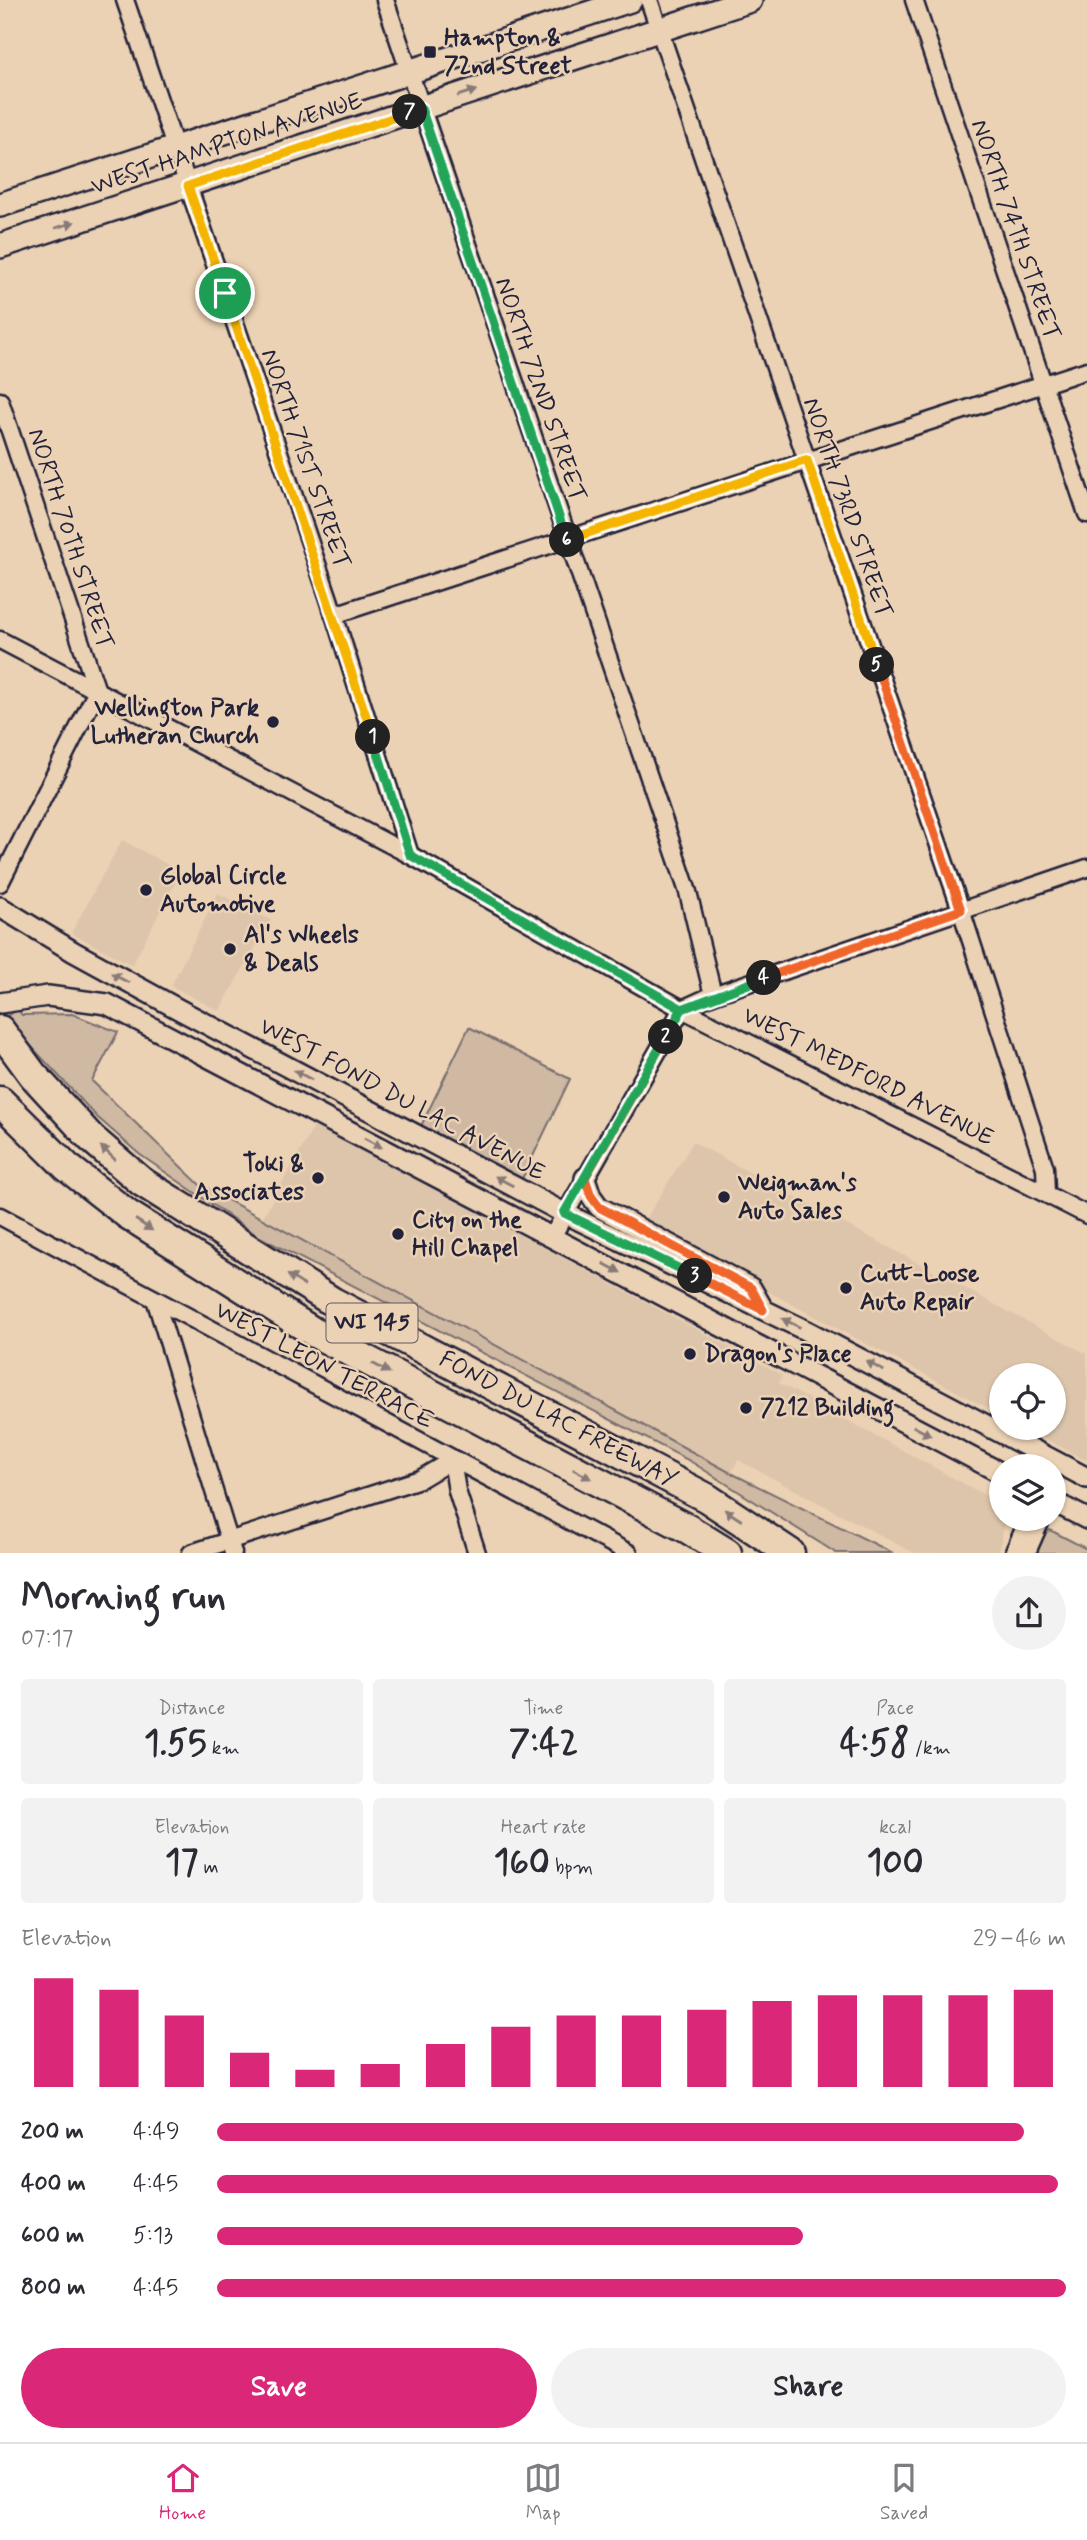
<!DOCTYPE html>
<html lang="en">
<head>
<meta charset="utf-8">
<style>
	body { margin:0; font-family:Mynerve,sans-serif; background:#f2f2f3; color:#2b2b33; height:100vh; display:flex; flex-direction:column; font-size:26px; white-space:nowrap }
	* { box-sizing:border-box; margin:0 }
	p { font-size:23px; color:#7c7c81 }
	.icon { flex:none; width:38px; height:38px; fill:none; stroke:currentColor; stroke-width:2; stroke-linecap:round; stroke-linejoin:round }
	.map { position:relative; height:1553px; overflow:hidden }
	.drawer { display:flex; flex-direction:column; background:#fff; flex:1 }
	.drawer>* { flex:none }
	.controls { position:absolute; left:989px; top:1363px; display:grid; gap:14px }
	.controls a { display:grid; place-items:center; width:77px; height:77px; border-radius:50%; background:#fff; box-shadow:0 2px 5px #0004; font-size:35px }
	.pin { position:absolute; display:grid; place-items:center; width:60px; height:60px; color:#fff; margin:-30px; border:4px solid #fff; border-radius:50%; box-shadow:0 2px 7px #0007 }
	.km { position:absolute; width:35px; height:35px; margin:-18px; border-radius:50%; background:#222; color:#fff; font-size:19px; line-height:35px; text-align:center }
	.round { display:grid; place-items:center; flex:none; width:74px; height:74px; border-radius:37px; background:#f2f2f3 }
	.overview { display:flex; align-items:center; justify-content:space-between; height:119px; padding:0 21px }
	h1 { font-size:38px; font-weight:700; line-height:52px }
	.stats { display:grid; grid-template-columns:repeat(3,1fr); gap:10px; height:119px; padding:7px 21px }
	.stats div { display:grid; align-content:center; border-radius:7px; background:#f2f2f3; text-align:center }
	.stats b { font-size:35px; font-weight:700 }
	.stats small { font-size:19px; font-weight:400 }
	.stats p { font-size:19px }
	.chart { height:196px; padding:14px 21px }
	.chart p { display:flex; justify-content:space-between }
	.chart svg { width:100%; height:126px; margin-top:7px; stroke:#db2777; stroke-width:6 }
	.cta { display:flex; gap:14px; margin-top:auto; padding:14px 21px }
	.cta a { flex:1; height:80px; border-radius:42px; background:#db2777; color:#fff; font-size:28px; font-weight:700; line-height:80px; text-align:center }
	.cta a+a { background:#f2f2f3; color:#2b2b33 }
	ul { padding:0 21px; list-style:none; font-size:23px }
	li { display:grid; grid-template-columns:112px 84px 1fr; align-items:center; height:52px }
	li i { height:18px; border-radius:9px; background:#db2777 }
	.tabs { display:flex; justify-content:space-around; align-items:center; height:98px; border-top:2px solid #e1e1e2; background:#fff; font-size:19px; color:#7c7c81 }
	.tabs a { display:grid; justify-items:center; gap:4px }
	.tabs .selected { color:#db2777 }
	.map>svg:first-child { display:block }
</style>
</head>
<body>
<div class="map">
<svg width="1087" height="1553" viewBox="0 0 1087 1553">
	<rect width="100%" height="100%" fill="#ecd2b4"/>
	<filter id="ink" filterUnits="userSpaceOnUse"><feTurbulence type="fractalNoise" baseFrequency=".0143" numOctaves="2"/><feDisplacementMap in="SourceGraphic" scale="14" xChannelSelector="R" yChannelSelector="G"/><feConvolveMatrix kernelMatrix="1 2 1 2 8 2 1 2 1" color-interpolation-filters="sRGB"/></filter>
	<g filter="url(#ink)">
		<!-- built -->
		<g fill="#ddc5ab">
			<path d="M122 840 181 872 132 965 71 933Z"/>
			<path d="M218 893 271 920 219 1011 171 986Z"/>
			<path d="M315 1125 782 1375 779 1383 1001 1504V1519H1005L999 1553H914L738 1460 731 1473 261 1220Z"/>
			<path d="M693 1142 1087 1354V1461L1025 1428H1054V1376H1001V1415L642 1225Z"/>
		</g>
		<!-- green -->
		<g fill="#cfb9a3" stroke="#786e6f" stroke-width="2">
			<path d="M18 1010 22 1015 72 1014 118 1032 92 1081 200 1185 731 1473 893 1553H836L690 1461 258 1236 139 1154 97 1117 4 1017Z"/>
			<path d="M469 1027 570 1079 521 1181 421 1126Z"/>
			<path d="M1050 1530 1087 1549V1553H1029L1035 1540Z"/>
		</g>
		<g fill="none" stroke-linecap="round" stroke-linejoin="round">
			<defs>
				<g id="minor">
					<path d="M125 0 329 599 410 855"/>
					<path d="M385 0 688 892 713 995"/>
					<path d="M649 0 961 910 1045 1168 1046 1193"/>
					<path d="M914 0 1087 514"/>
					<path d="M0 401 97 691 0 883"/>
					<path d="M334 615 1087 370"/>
					<path d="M0 640 410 855 682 1009 1087 1215"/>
					<path d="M0 1216 629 1553"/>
					<path d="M552 1237 682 1009 713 995 1087 868"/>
					<path d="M156 1302 233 1553"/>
					<path d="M191 1553 420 1479 452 1460 457 1491 477 1553"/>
				</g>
				<g id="tertiary">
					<path d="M0 907 74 952 180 1010 564 1213 805 1330 1087 1478"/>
					<path d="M0 1003 48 996 107 1004 1001 1473"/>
					<path d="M585 1178 591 1196 599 1207 751 1288 763 1309"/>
					<path d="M1054 1502 1087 1519"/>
				</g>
				<g id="secondary">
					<path d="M0 205 630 0"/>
					<path d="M0 246 750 0"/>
				</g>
				<g id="motorway">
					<path d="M0 1030 33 1075 91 1138 142 1182 333 1302 707 1498 790 1553"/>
					<path d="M0 1101 67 1167 127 1214 315 1333 688 1529 727 1553"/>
					<path d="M1020 1553 1035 1519"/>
				</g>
			</defs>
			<!-- minor casing -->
			<use href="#minor" stroke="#22223b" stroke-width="21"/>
			<!-- tertiary casing -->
			<use href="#tertiary" stroke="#22223b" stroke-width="24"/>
			<!-- secondary casing -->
			<use href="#secondary" stroke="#22223b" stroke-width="28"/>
			<!-- motorway casing -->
			<use href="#motorway" stroke="#22223b" stroke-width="33"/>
			<!-- minor -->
			<use href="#minor" stroke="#ecd2b4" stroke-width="16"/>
			<!-- tertiary -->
			<use href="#tertiary" stroke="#ecd2b4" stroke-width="19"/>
			<!-- secondary -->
			<use href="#secondary" stroke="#ecd2b4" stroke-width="23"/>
			<!-- motorway -->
			<use href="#motorway" stroke="#ecd2b4" stroke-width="28"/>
		</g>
		<!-- one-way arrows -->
		<defs><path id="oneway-solid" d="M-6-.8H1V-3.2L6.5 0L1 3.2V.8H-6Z" transform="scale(1.75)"/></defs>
		<g fill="#877a78">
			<use href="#oneway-solid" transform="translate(467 93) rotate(-18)"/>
			<use href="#oneway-solid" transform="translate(65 225) rotate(-18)"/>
			<use href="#oneway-solid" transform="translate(120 978) rotate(-151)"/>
			<use href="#oneway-solid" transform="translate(303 1075) rotate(-152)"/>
			<use href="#oneway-solid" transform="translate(373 1143) rotate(28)"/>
			<use href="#oneway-solid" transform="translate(108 1153) rotate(-137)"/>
			<use href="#oneway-solid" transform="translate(504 1181) rotate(-152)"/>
			<use href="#oneway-solid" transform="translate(144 1225) rotate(33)"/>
			<use href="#oneway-solid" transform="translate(612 1268) rotate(28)"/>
			<use href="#oneway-solid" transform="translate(296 1280) rotate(-148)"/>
			<use href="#oneway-solid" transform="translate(791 1323) rotate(-154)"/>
			<use href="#oneway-solid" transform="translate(875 1366) rotate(-152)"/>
			<use href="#oneway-solid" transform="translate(381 1368) rotate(28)"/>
			<use href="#oneway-solid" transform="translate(922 1431) rotate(28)"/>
			<use href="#oneway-solid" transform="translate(582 1474) rotate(28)"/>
			<use href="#oneway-solid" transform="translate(733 1515) rotate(-147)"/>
		</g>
	</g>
	<g fill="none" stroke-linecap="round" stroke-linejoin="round" filter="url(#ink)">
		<defs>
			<path id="split-1" d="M225 293 373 737"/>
			<path id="split-2" d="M373 737 410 855 682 1009 666 1037"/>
			<path id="split-3" d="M666 1037 585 1178 591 1196 599 1207 751 1288 763 1310 695 1276"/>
			<path id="split-4" d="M695 1276 564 1213 682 1009 764 978"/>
			<path id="split-5" d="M764 978 961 910 877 665"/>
			<path id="split-6" d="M567 540 807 460 877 665"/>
			<path id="split-7" d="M410 112 421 108 567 540"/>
			<path id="split-8" d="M225 293 188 186 410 112"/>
		</defs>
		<!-- split-1 casing -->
		<use href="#split-1" stroke="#fff" stroke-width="14"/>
		<!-- split-2 casing -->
		<use href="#split-2" stroke="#fff" stroke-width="14"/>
		<!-- split-3 casing -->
		<use href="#split-3" stroke="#fff" stroke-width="14"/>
		<!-- split-4 casing -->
		<use href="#split-4" stroke="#fff" stroke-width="14"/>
		<!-- split-5 casing -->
		<use href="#split-5" stroke="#fff" stroke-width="14"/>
		<!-- split-6 casing -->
		<use href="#split-6" stroke="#fff" stroke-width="14"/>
		<!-- split-7 casing -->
		<use href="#split-7" stroke="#fff" stroke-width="14"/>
		<!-- split-8 casing -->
		<use href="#split-8" stroke="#fff" stroke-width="14"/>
		<!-- split-1 -->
		<use href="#split-1" stroke="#f5b400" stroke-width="9"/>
		<!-- split-2 -->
		<use href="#split-2" stroke="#22a559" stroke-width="9"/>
		<!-- split-3 -->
		<use href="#split-3" stroke="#f0652b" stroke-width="9"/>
		<!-- split-4 -->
		<use href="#split-4" stroke="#22a559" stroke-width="9"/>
		<!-- split-5 -->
		<use href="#split-5" stroke="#f0652b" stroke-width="9"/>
		<!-- split-6 -->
		<use href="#split-6" stroke="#f5b400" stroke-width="9"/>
		<!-- split-7 -->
		<use href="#split-7" stroke="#22a559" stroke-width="9"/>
		<!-- split-8 -->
		<use href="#split-8" stroke="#f5b400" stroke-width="9"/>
	</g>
	<!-- markers -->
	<g fill="#22223b" stroke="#ecd2b4" stroke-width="2.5">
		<rect x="423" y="45" width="14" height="14" rx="3.5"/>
		<circle cx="273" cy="722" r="7"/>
		<circle cx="146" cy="890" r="7"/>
		<circle cx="230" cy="949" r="7"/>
		<circle cx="318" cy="1178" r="7"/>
		<circle cx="724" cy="1197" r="7"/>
		<circle cx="398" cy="1234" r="7"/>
		<circle cx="846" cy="1288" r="7"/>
		<circle cx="690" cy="1354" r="7"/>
		<circle cx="746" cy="1408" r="7"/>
	</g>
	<g text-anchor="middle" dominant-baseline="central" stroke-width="5" stroke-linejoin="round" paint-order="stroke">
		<!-- shield labels -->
		<rect fill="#ecd2b4" stroke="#5f575f" stroke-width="2" x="326.5" y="1303.5" width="91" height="39" rx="5"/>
		<g font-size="23" font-weight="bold" fill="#22223b">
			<text x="372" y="1323">WI 145</text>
		</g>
		<!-- poi labels -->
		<g font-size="24" font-weight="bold" fill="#22223b" stroke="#ecd2b4" text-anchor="start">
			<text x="444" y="38">Hampton &amp;<tspan x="444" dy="28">72nd Street</tspan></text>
			<text x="259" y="708" text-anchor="end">Wellington Park<tspan x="259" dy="28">Lutheran Church</tspan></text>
			<text x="160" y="876">Global Circle<tspan x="160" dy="28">Automotive</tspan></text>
			<text x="244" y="935">Al's Wheels<tspan x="244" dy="28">&amp; Deals</tspan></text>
			<text x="304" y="1164" text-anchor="end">Toki &amp;<tspan x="304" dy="28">Associates</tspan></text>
			<text x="738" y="1183">Weigman's<tspan x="738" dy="28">Auto Sales</tspan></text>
			<text x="412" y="1220">City on the<tspan x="412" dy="28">Hill Chapel</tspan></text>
			<text x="860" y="1274">Cutt-Loose<tspan x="860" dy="28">Auto Repair</tspan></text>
			<text x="704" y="1354">Dragon's Place</text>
			<text x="760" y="1408">7212 Building</text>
		</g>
		<!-- street labels -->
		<g font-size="24" fill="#22223b" stroke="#ecd2b4">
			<text transform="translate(227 144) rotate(-18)">WEST HAMPTON AVENUE</text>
			<text transform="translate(1015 230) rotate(71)">NORTH 74TH STREET</text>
			<text transform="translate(540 390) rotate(71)">NORTH 72ND STREET</text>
			<text transform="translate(305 459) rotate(71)">NORTH 71ST STREET</text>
			<text transform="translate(847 508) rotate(71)">NORTH 73RD STREET</text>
			<text transform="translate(70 539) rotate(72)">NORTH 70TH STREET</text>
			<text transform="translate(868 1077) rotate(27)">WEST MEDFORD AVENUE</text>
			<text transform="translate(402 1100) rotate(28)">WEST FOND DU LAC AVENUE</text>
			<text transform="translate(324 1366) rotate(28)">WEST LEON TERRACE</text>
			<text transform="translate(558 1420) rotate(28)">FOND DU LAC FREEWAY</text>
		</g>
	</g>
</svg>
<div class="controls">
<a><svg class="icon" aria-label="locate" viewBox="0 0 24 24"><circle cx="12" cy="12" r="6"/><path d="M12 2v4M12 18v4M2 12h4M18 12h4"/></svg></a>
<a><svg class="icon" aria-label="layers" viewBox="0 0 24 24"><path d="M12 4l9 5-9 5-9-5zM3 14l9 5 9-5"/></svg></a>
</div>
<div class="pin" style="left:225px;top:293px;background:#1e9e55"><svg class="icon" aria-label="arrive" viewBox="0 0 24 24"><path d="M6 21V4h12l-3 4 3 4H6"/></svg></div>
<b class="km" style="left:373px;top:737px">1</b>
<b class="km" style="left:666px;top:1037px">2</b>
<b class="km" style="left:695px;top:1276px">3</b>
<b class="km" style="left:764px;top:978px">4</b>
<b class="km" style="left:877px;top:665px">5</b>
<b class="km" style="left:567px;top:540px">6</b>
<b class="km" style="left:410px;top:112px">7</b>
</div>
<section class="drawer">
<div class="overview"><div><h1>Morning run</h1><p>07:17</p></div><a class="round"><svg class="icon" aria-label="share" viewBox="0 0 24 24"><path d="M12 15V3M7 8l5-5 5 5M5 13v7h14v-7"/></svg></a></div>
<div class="stats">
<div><p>Distance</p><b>1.55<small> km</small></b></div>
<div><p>Time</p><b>7:42</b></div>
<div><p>Pace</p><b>4:58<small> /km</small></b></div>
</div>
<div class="stats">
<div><p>Elevation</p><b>17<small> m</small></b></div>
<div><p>Heart rate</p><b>160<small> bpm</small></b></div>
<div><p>kcal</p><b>100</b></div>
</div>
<div class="chart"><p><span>Elevation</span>29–46 m</p>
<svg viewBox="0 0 160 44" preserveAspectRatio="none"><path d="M5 44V6M15 44V10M25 44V19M35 44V32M45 44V38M55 44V36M65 44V29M75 44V23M85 44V19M95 44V19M105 44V17M115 44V14M125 44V12M135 44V12M145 44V12M155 44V10"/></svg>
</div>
<ul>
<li><b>200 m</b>4:49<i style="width:95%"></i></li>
<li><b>400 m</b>4:45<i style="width:99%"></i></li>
<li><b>600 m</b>5:13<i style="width:69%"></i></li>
<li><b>800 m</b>4:45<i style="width:100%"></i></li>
</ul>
<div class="cta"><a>Save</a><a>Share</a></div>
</section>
<nav class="tabs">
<a class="selected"><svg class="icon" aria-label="home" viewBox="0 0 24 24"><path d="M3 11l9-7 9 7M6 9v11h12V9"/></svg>Home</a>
<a><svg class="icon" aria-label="map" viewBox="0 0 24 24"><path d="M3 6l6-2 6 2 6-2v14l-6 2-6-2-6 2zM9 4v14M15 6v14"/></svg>Map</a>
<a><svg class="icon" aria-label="saved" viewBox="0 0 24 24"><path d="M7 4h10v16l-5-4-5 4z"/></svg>Saved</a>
</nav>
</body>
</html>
